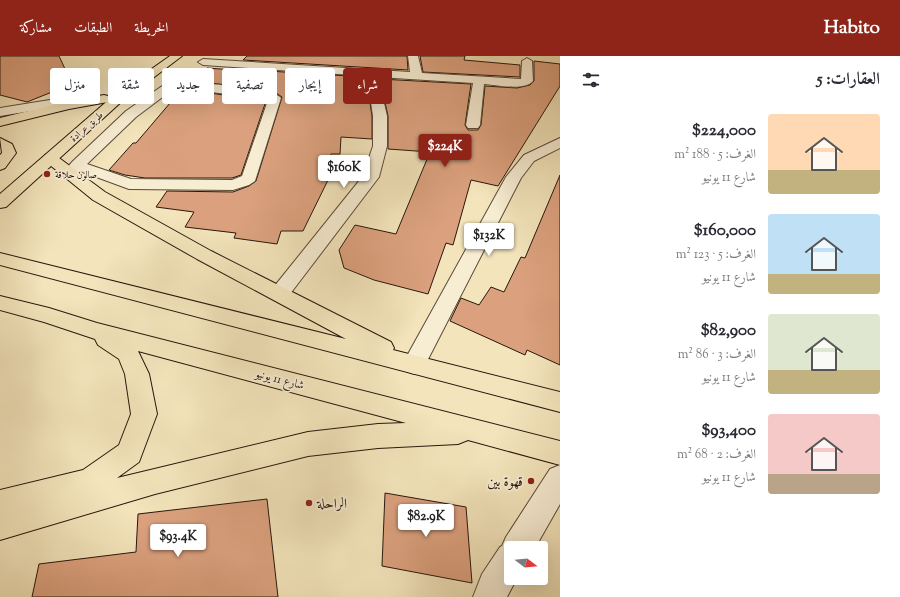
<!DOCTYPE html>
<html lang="ar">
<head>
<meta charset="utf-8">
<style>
  :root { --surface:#fff; --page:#f7f7f7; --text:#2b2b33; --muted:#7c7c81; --accent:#8f2418 }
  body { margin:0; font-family:"Sorts Mill Goudy",Amiri,serif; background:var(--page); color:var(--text); direction:rtl; height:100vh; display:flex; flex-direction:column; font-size:15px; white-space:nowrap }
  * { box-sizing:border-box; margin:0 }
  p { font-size:13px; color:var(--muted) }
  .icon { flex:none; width:22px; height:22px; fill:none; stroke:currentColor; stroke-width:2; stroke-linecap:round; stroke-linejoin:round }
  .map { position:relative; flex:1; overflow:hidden; direction:ltr }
  .sheet { display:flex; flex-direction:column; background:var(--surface); width:340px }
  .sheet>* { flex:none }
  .hud { position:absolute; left:12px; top:12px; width:380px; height:36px; direction:rtl; display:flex; gap:8px }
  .needle { width:26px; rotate:106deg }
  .tools { position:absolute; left:504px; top:485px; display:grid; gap:8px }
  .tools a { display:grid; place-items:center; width:44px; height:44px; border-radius:4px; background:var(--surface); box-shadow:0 4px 16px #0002; font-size:20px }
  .price { position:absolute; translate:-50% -34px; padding:0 9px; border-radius:4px; background:#fff; color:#222; font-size:13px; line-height:26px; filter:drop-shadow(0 1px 2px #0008) }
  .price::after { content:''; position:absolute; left:50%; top:24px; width:12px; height:9px; margin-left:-6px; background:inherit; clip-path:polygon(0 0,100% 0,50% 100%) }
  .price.selected { background:var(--accent); color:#fff }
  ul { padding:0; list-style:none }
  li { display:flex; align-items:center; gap:12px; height:100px; padding:0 20px }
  li span { display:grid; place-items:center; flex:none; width:112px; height:80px; border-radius:4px; color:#555 }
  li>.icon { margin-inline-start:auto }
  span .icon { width:48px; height:48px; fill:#fffc; stroke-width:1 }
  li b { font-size:17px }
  h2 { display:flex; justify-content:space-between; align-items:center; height:48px; padding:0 20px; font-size:17px }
  .pill { padding:0 14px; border-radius:4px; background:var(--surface); box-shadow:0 4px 16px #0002; font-size:14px; line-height:36px }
  .pill.selected { background:var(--accent); color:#fff }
  header { display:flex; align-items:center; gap:24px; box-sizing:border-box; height:56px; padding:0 20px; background:var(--accent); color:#fff }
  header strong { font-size:19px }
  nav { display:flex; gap:22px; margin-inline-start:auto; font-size:14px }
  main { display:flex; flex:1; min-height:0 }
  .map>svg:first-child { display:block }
  .building { fill:#dba17e; stroke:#28170c }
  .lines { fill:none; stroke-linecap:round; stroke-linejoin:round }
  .minor-casing { stroke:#5b4a38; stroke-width:2 }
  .primary-casing { stroke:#28170c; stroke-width:2 }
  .trunk-casing { stroke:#28170c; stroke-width:2 }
  .minor { fill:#f7edd3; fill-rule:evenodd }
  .primary { fill:#f3e4bb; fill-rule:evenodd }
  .trunk { fill:#f3e4bb; fill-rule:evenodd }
  .poi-dot { fill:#8f2418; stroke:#f7edd3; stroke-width:1.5 }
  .labels { text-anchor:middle; stroke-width:3.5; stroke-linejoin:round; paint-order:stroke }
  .far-street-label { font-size:10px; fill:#28170c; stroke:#f7edd3 }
  .far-poi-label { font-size:10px; fill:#28170c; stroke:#f7edd3; text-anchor:start }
  .street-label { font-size:12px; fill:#28170c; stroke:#f7edd3 }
  .near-poi-label { font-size:14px; fill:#28170c; stroke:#f7edd3; text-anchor:end }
</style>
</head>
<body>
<header>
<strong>Habito</strong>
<nav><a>الخريطة</a><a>الطبقات</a><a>مشاركة</a></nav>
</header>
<main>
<section class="sheet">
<h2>العقارات: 5<svg class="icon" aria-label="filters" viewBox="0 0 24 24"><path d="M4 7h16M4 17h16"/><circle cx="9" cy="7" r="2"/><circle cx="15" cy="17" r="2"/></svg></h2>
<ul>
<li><span style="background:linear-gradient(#ffd9b3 70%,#c2b280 0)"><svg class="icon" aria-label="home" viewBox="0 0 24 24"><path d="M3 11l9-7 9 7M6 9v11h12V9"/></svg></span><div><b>$224,000</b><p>الغرف: 5 · 188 m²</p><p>شارع 11 يونيو</p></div></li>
<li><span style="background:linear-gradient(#bfe0f5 75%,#c2b280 0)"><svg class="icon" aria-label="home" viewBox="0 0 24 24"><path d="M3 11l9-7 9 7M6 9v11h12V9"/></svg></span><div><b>$160,000</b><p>الغرف: 5 · 123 m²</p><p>شارع 11 يونيو</p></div></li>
<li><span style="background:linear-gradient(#dfe7d0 70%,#c2b280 0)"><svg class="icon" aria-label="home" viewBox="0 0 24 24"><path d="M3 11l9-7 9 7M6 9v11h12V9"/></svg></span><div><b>$82,900</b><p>الغرف: 3 · 86 m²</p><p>شارع 11 يونيو</p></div></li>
<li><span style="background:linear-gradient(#f6c9c9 75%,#b9a48a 0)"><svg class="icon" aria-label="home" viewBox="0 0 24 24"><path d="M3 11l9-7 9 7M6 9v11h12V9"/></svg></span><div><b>$93,400</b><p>الغرف: 2 · 68 m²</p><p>شارع 11 يونيو</p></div></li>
</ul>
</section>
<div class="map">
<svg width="560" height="541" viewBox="0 0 560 541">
  <rect width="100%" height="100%" fill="#f3e4bb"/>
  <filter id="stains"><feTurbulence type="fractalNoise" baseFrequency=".005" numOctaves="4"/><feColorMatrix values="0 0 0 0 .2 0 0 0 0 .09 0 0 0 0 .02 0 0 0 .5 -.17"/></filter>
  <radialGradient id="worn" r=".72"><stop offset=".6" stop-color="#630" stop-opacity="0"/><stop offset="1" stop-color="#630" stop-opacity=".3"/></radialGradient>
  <path class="building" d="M0,0H59L72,28L27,46L0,39Z
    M247,0H407L408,14L243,4Z
    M420,0H465L464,4L520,9V21L423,16Z
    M534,5L560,8V30L498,130L471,124L453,189L446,187L428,238L374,224L344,212L339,194L355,169L396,178L430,96L388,93V60L380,23L471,28L465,69L468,74H478L481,69L485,30L517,32L530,29L534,25Z
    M207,12L234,14L235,13L366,21L372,60V83L341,81L340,98H331L329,122L303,175H281L277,188L234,182L236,177L185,171L194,156L156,151L167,135L233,136L249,130L256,125L282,41L276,37L252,32L193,25Z
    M182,33L266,45L241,119L232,122H145L125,119L109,114L133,87H136Z
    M560,119V309L527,294L525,299L450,265L461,242L479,249L491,231L504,236L521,201L525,202Z
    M385,437L466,451L472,527L382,510Z
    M267,443L278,541H32L39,508L136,496L138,458Z"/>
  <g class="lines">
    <g class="minor-casing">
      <path id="minor" d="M408,0H418L422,17L521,23L522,5L527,2L532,5L533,25C525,35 496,29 484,28L480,69L478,72H468L466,69L473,27L378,21L387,60V90L379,121L287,242L280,244L273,242L270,237L273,232L363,120L373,90V60L367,20L203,9L198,6L203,3L410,16Z
        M185,16L189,17L191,19L184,25C199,27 275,33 281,42L255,125L249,129L233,134L129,133L80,115C75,122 72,123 64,121L62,118L72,106L126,55L181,17ZM176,31L268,44L242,120L232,124L131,123L87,108L136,61Z
        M96,39L100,40L102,43L100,46L62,50L0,60V52L62,42Z
        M560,82V92L534,105L521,122L422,315L414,318L406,315L402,309L506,121L524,99Z
        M560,409V448L535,492H511V522H517L507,541H473L482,518L500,491L502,490L506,481L550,413Z"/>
    </g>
    <g class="primary-casing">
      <path id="primary" d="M170,0H182L120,47L6,151L0,152V138L112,41Z"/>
    </g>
    <g class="trunk-casing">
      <path id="trunk" d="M104,39L108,40L110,43L108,46L69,53L0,70V62L69,45Z
        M0,82L12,88L16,97L5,112L0,114V99L2,97Z
        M50,98L55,99L105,136L211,195L391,286L394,292L393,294L560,336V356L0,209V197L346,283L197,203L93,144L45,105L43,102L45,99Z
        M0,240L49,252L97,267L560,385V409L468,384L458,388L378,392L308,400L155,438L0,484V434L83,414L119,389L131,358L125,318L119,303L98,289L95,283L44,266L0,254ZM138,295L406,367L378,368L308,376L117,422L139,406L157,358L149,318Z"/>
    </g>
    <use href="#minor" class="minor"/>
    <use href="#primary" class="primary"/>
    <use href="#trunk" class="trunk"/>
  </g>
  <g class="poi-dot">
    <circle cx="47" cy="118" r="4"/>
    <circle cx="531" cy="425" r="4"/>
    <circle cx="309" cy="447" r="4"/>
  </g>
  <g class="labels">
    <g class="far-street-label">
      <text transform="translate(86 70) rotate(-41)" y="4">طريق عرادة</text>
    </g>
    <g class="far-poi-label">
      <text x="55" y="122">صالون حلاقة</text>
    </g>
    <g class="street-label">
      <text transform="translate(280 323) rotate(15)" y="4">شارع 11 يونيو</text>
    </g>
    <g class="near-poi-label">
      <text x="523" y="430">قهوة بين</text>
      <text x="317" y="452" text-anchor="start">الراحلة</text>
    </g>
  </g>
  <rect width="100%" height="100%" filter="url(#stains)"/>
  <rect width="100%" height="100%" fill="url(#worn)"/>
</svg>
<div class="tools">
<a><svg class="needle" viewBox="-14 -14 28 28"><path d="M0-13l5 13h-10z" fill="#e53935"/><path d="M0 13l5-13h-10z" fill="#7c7c81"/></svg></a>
</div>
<b class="price selected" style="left:445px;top:112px">$224K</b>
<b class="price" style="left:344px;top:133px">$160K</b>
<b class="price" style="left:489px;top:201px">$132K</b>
<b class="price" style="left:426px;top:482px">$82.9K</b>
<b class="price" style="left:178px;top:502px">$93.4K</b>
<div class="hud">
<a class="pill selected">شراء</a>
<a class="pill">إيجار</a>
<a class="pill">تصفية</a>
<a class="pill">جديد</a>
<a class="pill">شقة</a>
<a class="pill">منزل</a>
</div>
</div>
</main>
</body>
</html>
